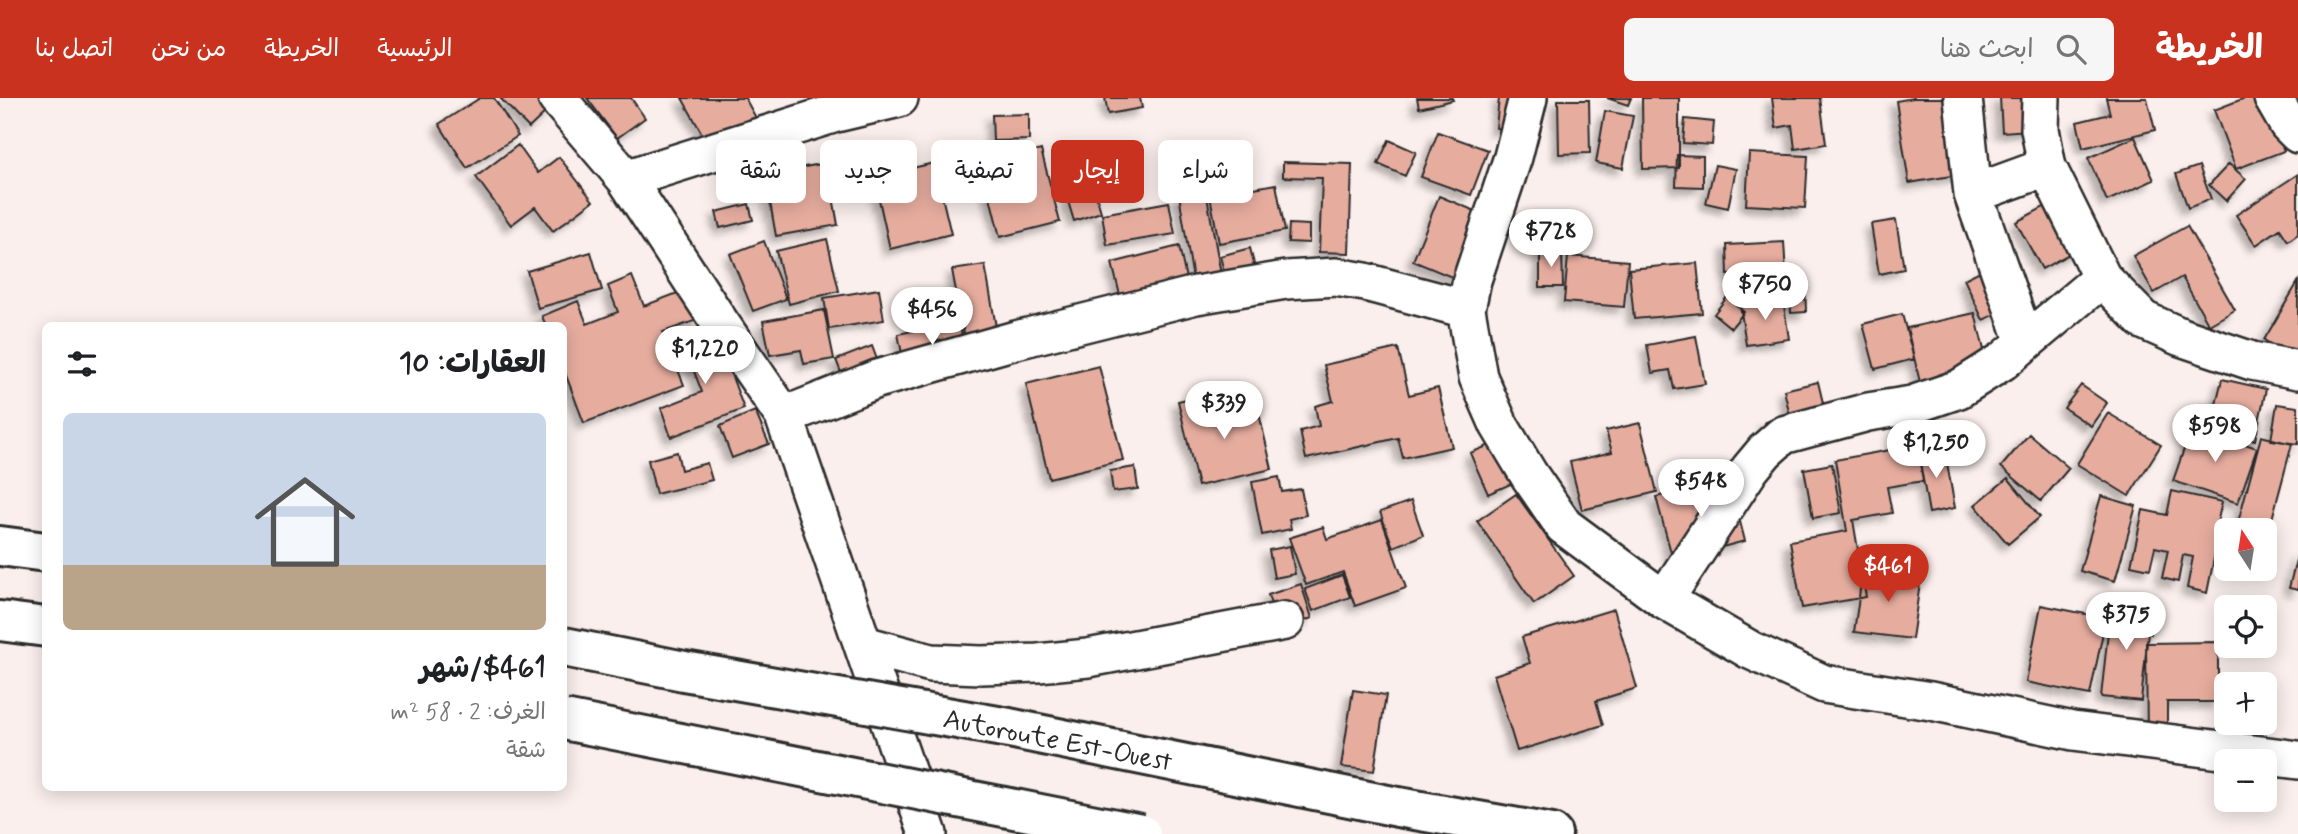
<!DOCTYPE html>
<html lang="ar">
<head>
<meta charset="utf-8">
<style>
  :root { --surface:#fff; --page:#f6f6f6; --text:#202124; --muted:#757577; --line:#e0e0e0; --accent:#c8321e }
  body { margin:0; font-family:Mynerve,"Playpen Sans Arabic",sans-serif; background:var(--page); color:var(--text); direction:rtl; height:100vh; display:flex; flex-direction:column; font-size:26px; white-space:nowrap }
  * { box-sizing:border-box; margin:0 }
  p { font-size:23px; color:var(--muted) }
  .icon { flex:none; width:38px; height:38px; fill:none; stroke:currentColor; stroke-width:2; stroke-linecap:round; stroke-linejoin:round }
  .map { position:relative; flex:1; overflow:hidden; direction:ltr }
  .details { position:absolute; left:42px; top:224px; width:525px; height:469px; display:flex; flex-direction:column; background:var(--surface); border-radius:10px; box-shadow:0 4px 18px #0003; direction:rtl }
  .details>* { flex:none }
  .hud { position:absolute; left:588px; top:42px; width:665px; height:63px; direction:rtl; display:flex; gap:14px }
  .needle { width:46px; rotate:348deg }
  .fabs { position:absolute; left:2214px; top:420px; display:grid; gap:14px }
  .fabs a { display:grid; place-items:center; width:63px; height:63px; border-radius:10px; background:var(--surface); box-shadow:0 4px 18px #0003; font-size:35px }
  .price { position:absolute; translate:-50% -60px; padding:0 16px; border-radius:24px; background:#fff; color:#222; font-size:23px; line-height:46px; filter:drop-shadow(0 2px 4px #0008) }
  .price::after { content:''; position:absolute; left:50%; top:42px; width:21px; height:16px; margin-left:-10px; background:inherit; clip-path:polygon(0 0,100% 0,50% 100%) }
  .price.on { background:var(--accent); color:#fff }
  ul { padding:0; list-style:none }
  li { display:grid; align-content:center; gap:14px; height:371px; padding:0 21px }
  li+li { border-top:2px solid var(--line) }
  li span { display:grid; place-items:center; height:217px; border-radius:10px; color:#555 }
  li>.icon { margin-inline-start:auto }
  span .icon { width:126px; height:126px; fill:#fffc; stroke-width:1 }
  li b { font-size:30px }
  h2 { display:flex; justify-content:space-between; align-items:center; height:84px; padding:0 21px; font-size:30px }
  .pill { padding:0 24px; border-radius:10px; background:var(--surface); box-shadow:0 4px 18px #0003; font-size:24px; line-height:63px }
  .pill.on { background:var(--accent); color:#fff }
  header { display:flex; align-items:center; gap:42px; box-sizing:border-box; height:98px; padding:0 35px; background:var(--accent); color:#fff }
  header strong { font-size:33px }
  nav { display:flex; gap:38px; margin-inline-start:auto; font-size:24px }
  .search { width:490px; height:63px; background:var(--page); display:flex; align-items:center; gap:18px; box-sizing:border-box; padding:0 24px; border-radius:10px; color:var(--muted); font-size:26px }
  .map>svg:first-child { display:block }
  .building { fill:#e6ad9f; stroke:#2b2b2b; stroke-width:2; filter:url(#shadow) }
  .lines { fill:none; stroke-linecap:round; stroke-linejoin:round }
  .street-casing { stroke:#2b2b2b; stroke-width:42 }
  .highway-casing { stroke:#2b2b2b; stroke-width:44 }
  .street { stroke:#fff; stroke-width:37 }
  .highway { stroke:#fff; stroke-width:38 }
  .highway-bridge-casing { stroke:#2b2b2b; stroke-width:44; stroke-linecap:butt }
  .highway-bridge { stroke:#fff; stroke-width:38 }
  .labels { text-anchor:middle; stroke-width:7; stroke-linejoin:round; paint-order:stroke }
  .street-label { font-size:28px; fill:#2b2b2b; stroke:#fff }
</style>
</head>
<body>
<header>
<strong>الخريطة</strong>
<div class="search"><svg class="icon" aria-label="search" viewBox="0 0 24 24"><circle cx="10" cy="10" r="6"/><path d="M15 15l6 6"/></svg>ابحث هنا</div>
<nav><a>الرئيسية</a><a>الخريطة</a><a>من نحن</a><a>اتصل بنا</a></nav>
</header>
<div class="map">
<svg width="2298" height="736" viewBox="0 0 2298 736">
  <defs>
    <filter id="shadow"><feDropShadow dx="-6" dy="6" stdDeviation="3.5" flood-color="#0004"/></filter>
  </defs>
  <rect width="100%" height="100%" fill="#faefec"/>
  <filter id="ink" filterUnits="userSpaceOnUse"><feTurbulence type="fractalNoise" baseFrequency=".0143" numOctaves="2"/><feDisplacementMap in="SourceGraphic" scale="14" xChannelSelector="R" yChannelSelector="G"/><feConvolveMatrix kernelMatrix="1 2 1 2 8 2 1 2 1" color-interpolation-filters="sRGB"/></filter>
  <g filter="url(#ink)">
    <path class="building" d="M480,0H494L518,38L467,70L439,26Z
      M500,0H540L550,10L529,30Z
      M587,0H631L645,20L617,40Z
      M682,0H745L766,38L718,64Z
      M1105,0H1140L1142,10L1108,16Z
      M1417,0H1452L1453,2L1419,10Z
      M1499,0H1532L1528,34L1496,30Z
      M1607,0H1631L1628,7Z
      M1642,0H1679V70L1643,71Z
      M1772,0H1820L1826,46L1795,51L1792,27L1776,30Z
      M1913,0H1958L1969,75L1909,85L1896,3Z
      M2000,0H2056L2058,30L2002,34Z
      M2106,0H2147L2155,32L2083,50L2077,24L2110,16Z
      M2245,0H2264L2284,53L2236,71L2214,12Z
      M1558,2H1589L1590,55L1559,56Z
      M1605,13L1633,18L1623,70L1596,65Z
      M1029,16V42L993,43L992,17Z
      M1685,21L1714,24L1712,47L1683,45Z
      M1438,34L1488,52L1471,97L1421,79Z
      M2135,39L2154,82L2107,103L2088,60Z
      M1389,42L1416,54L1405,78L1378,66Z
      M518,47L538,75L559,59L593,103L553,133L535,109L511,127L476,79Z
      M1041,52L1060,124L1000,139L982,67Z
      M1749,55L1808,58L1805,110L1746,107Z
      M1677,57L1703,58V89L1676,88Z
      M1283,64L1352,66L1349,155L1319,154L1322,80L1283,79Z
      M827,65L838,127L776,138L765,76Z
      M934,65L951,136L890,151L874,79Z
      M2229,66L2246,81L2226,103L2209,87Z
      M1715,67L1736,71L1728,110L1706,105Z
      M2199,68L2211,101L2188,110L2176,76Z
      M2298,76V136L2288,143L2280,131L2256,147L2236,117Z
      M1276,86L1285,133L1219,145L1210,98Z
      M1094,90L1101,114L1074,123L1067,100Z
      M1206,93L1222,182L1194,187L1179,97Z
      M1439,98L1502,124L1476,189L1413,163Z
      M2057,102L2082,149L2042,171L2016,124Z
      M1169,104L1175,136L1107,147L1102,116Z
      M749,106L753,122L720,130L716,114Z
      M1896,122L1904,171L1879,176L1871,126Z
      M1289,126L1309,127V145L1288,144Z
      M2187,128L2235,212L2209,227L2182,179L2154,195L2133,158Z
      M827,141L839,193L789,206L776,153Z
      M764,143L786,201L753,213L730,156Z
      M1784,144L1787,192L1749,194L1748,176L1728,177L1727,147Z
      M1179,148L1187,185L1121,201L1112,165Z
      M1250,150L1255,170L1225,178L1220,158Z
      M1540,152H1562L1563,189H1540Z
      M591,154L602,192L538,210L527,173Z
      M1568,158L1628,163L1624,209L1564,204Z
      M1697,165L1702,215L1634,221L1629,171Z
      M1996,165L2016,207L1983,222L1964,181Z
      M985,167L998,240L966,246L952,172Z
      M632,178L644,208L688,191L700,221L663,234L684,287L584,325L564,272V228H546L542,218L578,203L587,226L618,214L608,188Z
      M1790,181H1805L1806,214L1791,215Z
      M2298,184V262L2264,242Z
      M879,191L884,222L829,231L824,200Z
      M1727,199L1744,214L1731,230L1714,216Z
      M1783,201L1789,241L1746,247L1740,207Z
      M824,212L834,261L804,266L801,252L770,257L763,223Z
      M1975,215L1992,285L1924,301L1907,230Z
      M1902,216L1914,261L1875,271L1863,226Z
      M959,223L967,262L906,275L898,236Z
      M713,228L744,311L671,339L661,310L702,294L681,240Z
      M1696,238L1705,286L1674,291L1670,272L1652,275L1647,247Z
      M872,248L882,275L847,289L836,262Z
      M1398,250L1409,297L1438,290L1452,349L1403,360L1398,340L1306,361L1300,333L1319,328L1315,308L1333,303L1324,267Z
      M1099,268L1123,362L1049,380L1026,286Z
      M2222,281L2266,291L2255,342L2210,332Z
      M1818,284L1830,334L1771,349L1765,324L1790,318L1784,292Z
      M2081,287L2107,305L2091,328L2064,310Z
      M1212,295L1217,317L1257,307L1272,371L1198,388L1178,303Z
      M2277,306L2298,309V346L2271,342Z
      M755,313L769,346L732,360L720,328Z
      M2108,315L2161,347L2129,398L2077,366Z
      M1640,325L1657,394L1582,412L1570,364L1612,354L1606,333Z
      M2192,328L2257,350L2238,405L2173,383Z
      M2029,336L2069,370L2041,403L2001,369Z
      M2261,338L2292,346L2264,451V432H2236Z
      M1495,345L1513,385L1488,396L1470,355Z
      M1917,347L1923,383L1887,389L1892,415L1853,422L1866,499L1802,510L1790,443L1847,433L1835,362Z
      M1944,348L1955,410L1929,415L1918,353Z
      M677,354L681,372L707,365L712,382L656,396L648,362Z
      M1832,366L1841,415L1813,420L1804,371Z
      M1135,369L1138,391L1113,394L1110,373Z
      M1279,379L1282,394L1301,391L1306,417L1289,421L1291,431L1262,437L1252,384Z
      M2008,380L2040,419L2008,446L1975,407Z
      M1729,381L1745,443L1673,462L1656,399Z
      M2172,393L2222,404L2216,430L2220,431L2207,495L2187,490L2193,459L2183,457L2178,484L2162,480L2168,452L2155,449L2150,471L2131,467L2143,412L2167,417Z
      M1516,396L1574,478L1534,506L1477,423Z
      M2101,398L2136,408L2115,483L2080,473Z
      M1411,403L1423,437L1393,449L1380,414Z
      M1382,422L1406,490L1355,508L1343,474L1306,487L1289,440L1323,429L1327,441Z
      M1290,448L1295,476L1274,480L1269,452Z
      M2298,454V492L2289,490Z
      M1863,471L1921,478L1912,541L1854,534Z
      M1342,477L1350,499L1313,513L1305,491Z
      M1301,486L1312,520L1279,531L1268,497Z
      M2111,506L2154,510L2151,536L2148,535L2141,603L2101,599Z
      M2041,507L2106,520L2090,597L2026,584Z
      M1614,511L1637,590L1596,603L1603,627L1517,653L1494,577L1530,565L1522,539Z
      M2218,544V604H2167V642H2147L2146,545Z
      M1353,592L1386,597L1374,673L1341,669Z"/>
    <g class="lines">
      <g class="street-casing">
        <path id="street" d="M557,0L626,81L722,228L784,318L877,281L1016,242L1196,197L1286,182L1336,179L1365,184L1466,211
          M1528,0L1513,59L1472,182L1466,211L1478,279L1499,327L1529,377L1564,428L1664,502L1750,552L1824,586L1931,603L2073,633L2298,662
          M1963,0L1973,96L2025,244
          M2041,0L2040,31L2047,69L2102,180L2143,222L2181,239L2252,263L2298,272
          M2273,0L2288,26L2298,36
          M626,81L836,15L899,0
          M1973,96L2047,69
          M784,318L928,736
          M1664,502L1750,371L1765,353L1783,337L1868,314L1912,307L1959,291L2003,263L2102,180
          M864,547L931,565L981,567L1038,565L1088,560L1285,523"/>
      </g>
      <g class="highway-casing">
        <path id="highway" d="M0,448L46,454
          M0,523L46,529
          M1398,709L1552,736"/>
      </g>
      <use href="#street" class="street"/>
      <use href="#highway" class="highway"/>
      <g class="highway-bridge-casing">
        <path id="highway-bridge" d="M564,549L684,573L1009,630L1398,709
          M564,622L1141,736"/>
      </g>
      <use href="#highway-bridge" class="highway-bridge"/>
    </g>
  </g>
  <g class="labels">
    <g class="street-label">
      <text transform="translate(1058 641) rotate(11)" y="10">Autoroute Est-Ouest</text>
    </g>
  </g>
</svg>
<div class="fabs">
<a><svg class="needle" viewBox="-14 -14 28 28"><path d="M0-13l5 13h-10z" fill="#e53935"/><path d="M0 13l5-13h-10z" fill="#757577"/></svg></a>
<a><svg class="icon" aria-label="locate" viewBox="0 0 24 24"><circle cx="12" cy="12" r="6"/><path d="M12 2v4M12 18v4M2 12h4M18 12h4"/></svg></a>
<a>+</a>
<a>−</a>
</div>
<b class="price" style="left:1551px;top:171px">$728</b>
<b class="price" style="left:1765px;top:224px">$750</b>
<b class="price" style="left:932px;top:249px">$456</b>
<b class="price" style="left:705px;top:288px">$1,220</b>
<b class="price" style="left:1224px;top:343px">$339</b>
<b class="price" style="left:2215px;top:366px">$598</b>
<b class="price" style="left:1936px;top:382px">$1,250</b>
<b class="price" style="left:1701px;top:421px">$548</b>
<b class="price on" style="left:1888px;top:506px">$461</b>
<b class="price" style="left:2126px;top:554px">$375</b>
<div class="hud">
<a class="pill">شراء</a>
<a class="pill on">إيجار</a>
<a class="pill">تصفية</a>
<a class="pill">جديد</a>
<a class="pill">شقة</a>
</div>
<section class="details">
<h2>العقارات: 10<svg class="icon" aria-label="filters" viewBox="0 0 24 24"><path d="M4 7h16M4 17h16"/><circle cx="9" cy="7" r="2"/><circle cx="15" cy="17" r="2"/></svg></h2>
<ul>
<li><span style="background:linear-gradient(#c9d6e8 70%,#b9a48a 0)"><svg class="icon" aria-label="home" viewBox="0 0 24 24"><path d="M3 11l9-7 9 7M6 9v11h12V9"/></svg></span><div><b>$461/شهر</b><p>الغرف: 2 · 58 m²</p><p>شقة</p></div></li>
</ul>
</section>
</div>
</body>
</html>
